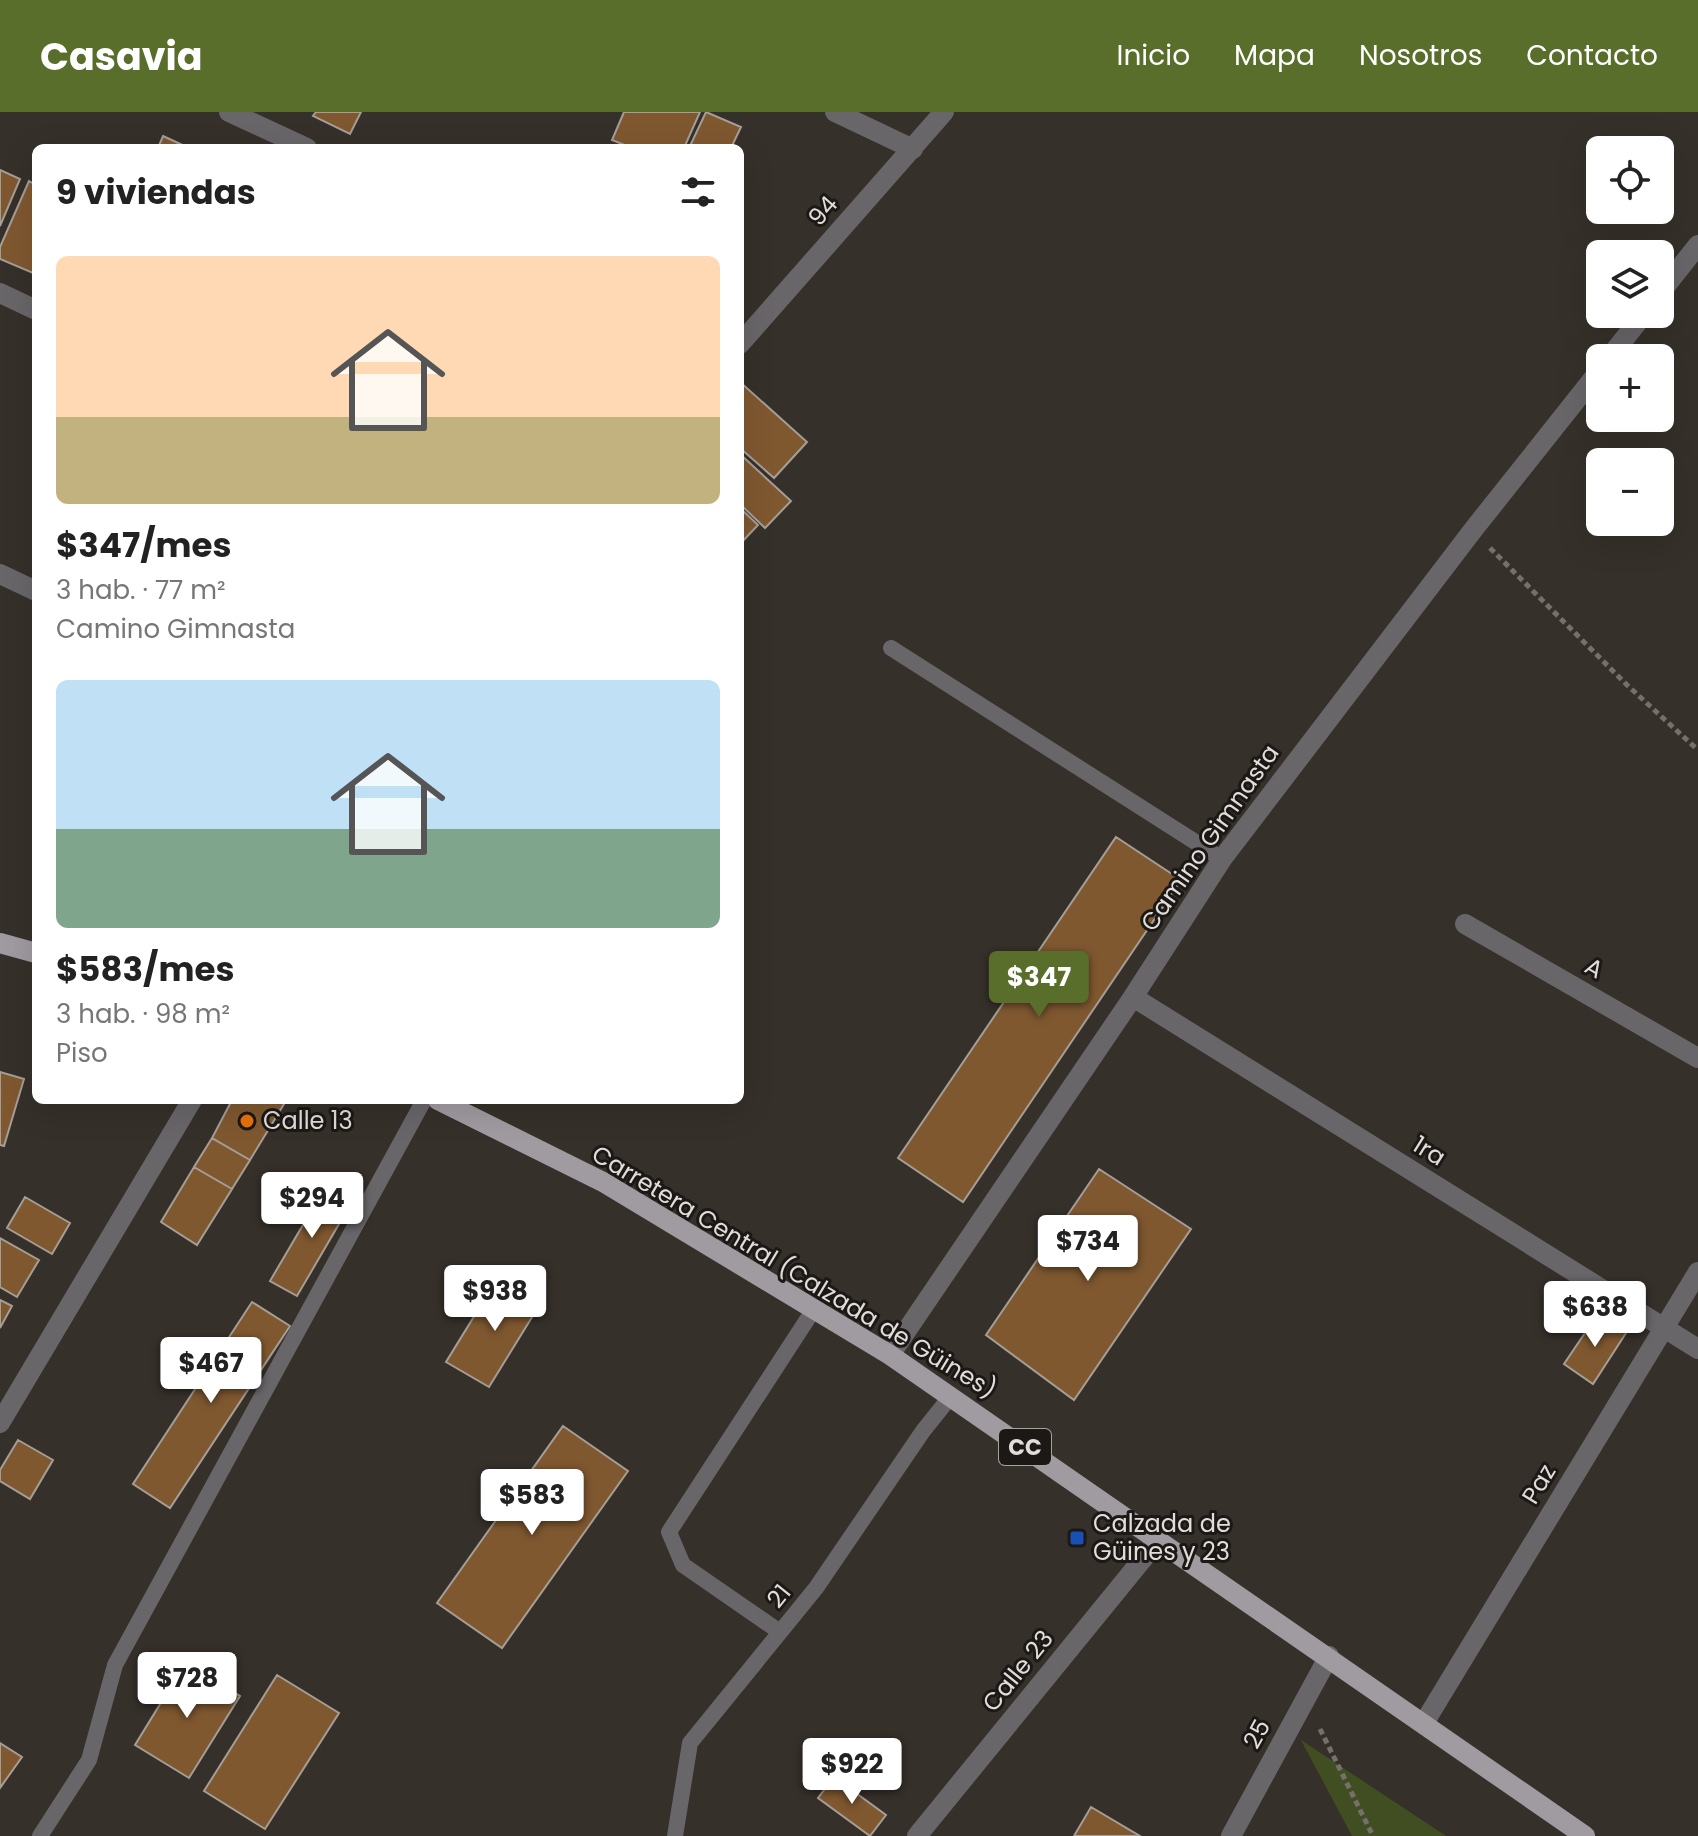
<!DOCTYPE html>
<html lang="es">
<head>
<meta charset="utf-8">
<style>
  :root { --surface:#fff; --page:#f6f6f6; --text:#222; --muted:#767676; --accent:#586e2a }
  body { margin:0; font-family:Poppins,sans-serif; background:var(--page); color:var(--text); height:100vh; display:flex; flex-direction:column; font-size:30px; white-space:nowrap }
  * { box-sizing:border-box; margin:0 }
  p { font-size:26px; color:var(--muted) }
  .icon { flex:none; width:44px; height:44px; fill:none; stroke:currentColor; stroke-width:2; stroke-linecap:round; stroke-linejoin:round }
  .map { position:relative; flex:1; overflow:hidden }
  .panel { position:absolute; left:32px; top:32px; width:712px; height:960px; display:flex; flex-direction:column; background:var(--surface); border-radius:12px; box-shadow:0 8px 32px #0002 }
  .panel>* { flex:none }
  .controls { position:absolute; left:1586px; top:24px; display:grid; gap:16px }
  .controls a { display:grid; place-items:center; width:88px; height:88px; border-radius:12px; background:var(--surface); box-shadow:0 8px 32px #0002; font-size:40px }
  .price { position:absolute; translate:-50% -68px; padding:0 18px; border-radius:8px; background:#fff; color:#222; font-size:26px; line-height:52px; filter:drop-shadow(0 2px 4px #0008) }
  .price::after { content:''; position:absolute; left:50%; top:48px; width:24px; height:18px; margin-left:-12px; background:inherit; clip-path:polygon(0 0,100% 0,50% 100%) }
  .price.on { background:var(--accent); color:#fff }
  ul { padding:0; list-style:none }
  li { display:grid; align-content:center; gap:16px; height:424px; padding:0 24px }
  li span { display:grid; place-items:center; height:248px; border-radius:12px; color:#555 }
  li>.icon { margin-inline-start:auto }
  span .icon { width:144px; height:144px; fill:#fffc; stroke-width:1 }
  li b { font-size:34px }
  h2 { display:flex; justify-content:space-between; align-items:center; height:96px; padding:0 24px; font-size:34px }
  header { display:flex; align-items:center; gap:48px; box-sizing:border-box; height:112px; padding:0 40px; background:var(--accent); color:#fff }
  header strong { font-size:38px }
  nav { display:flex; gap:44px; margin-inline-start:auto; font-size:28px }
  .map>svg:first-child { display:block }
  .green { fill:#414e21 }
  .building { fill:#7f5830; stroke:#a59e97; stroke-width:2 }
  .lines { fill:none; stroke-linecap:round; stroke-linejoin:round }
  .path { stroke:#75706b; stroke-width:5; stroke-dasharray:6 4; stroke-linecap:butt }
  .service { stroke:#696669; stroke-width:16 }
  .minor { stroke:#696669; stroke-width:20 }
  .tertiary { stroke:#696669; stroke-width:20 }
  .primary { stroke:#a09ba1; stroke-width:20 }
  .food-dot { fill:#e8710a; stroke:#1b1816; stroke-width:3 }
  .transit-dot { fill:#1a4fb4; stroke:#1b1816; stroke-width:3 }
  .labels { text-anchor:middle; stroke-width:6; stroke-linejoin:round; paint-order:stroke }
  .shield { fill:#1b1816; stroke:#a6a29f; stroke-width:2 }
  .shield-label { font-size:22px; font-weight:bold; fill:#e1ddda }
  .street-label { font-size:24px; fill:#e1ddda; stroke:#1b1816 }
  .poi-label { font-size:24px; fill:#e1ddda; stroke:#1b1816; text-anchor:start }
</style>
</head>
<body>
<header>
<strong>Casavia</strong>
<nav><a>Inicio</a><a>Mapa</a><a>Nosotros</a><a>Contacto</a></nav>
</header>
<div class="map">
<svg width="1698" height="1724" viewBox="0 0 1698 1724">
  <rect width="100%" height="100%" fill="#36302a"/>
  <path class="green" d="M1301,1628L1446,1724H1352Z"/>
  <path class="building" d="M316,0H361L350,22L313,4Z
    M624,0H700L684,36H632L612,28Z
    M706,0L741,15L731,36H689Z
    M163,24L189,36H158Z
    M0,58L20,67L0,114Z
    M29,69L36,73V155L33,161L0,147V135Z
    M740,270L807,330L774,366L740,336Z
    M740,342L791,389L765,416L740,392Z
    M740,396L758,413L740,432Z
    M1116,725L1181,768L963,1090L898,1046Z
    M0,960L24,967L4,1034L0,1033Z
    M232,988H278L284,992L250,1048L212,1026Z
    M212,1026L250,1048L232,1077L194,1055Z
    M194,1055L232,1077L197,1133L161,1110Z
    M1099,1057L1191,1117L1074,1288L986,1223Z
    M327,1072L353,1088L297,1184L270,1169Z
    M25,1085L70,1111L52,1142L7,1116Z
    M0,1126L39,1148L17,1185L0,1175Z
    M518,1168L545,1184L489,1275L446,1250L491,1177L507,1187Z
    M0,1188L12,1194L0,1216Z
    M252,1190L290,1214L170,1396L133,1372Z
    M1597,1203L1626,1221L1593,1272L1564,1252Z
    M563,1314L628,1359L502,1536L437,1491Z
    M18,1328L53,1348L30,1387L0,1369V1358Z
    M186,1550L240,1584L189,1666L135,1633Z
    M277,1563L339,1601L265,1717L204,1679Z
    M0,1631L22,1645L0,1676Z
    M834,1665L886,1703L870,1724L818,1686Z
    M1091,1695L1140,1724H1074Z"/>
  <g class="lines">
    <path class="path" d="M1490,436L1627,573L1698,638
      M1320,1617L1373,1724"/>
    <path class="service" d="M891,536L1222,747
      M780,1520L683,1453L669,1420L814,1197
      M40,1724L89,1648L115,1553L424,988
      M675,1724L690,1631L816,1476L923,1319L951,1284"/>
    <path class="minor" d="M229,0L307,36
      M835,0L913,37
      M0,181L36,198
      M1660,181L1698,133
      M740,232L944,0
      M1609,246L1644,202
      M0,462L36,479
      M1465,812L1698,946
      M1133,885L1698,1237
      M890,1243L1133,885L1222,747L1473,418L1600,258
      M0,1311L192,988
      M1424,1611L1698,1160
      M1231,1724L1329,1544"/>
    <path class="tertiary" d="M917,1724L1159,1427"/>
    <path class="primary" d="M0,831L36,841
      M438,988L603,1070L890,1243L1585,1724"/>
  </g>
  <circle class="food-dot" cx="247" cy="1009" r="8"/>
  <rect class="transit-dot" x="1069" y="1418" width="16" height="16" rx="4"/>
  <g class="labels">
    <rect class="shield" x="999" y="1317" width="52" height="36" rx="6"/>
    <g class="shield-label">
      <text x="1025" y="1343">CC</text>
    </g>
    <g class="street-label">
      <text transform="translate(823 99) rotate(-49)" y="8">94</text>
      <text transform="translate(1210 726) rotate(-55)" y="8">Camino Gimnasta</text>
      <text transform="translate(1594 856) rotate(30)" y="8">A</text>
      <text transform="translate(1429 1039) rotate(32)" y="8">1ra</text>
      <text transform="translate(794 1160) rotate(31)" y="8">Carretera Central (Calzada de Güines)</text>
      <text transform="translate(1539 1372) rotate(-59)" y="8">Paz</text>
      <text transform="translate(779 1484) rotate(-51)" y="8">21</text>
      <text transform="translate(1018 1559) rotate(-51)" y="8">Calle 23</text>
      <text transform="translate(1257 1622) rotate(-61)" y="8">25</text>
    </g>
    <g class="poi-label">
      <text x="263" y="1017">Calle 13</text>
      <text x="1093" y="1420">Calzada de<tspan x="1093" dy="28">Güines y 23</tspan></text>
    </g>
  </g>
</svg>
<div class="controls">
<a><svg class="icon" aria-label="locate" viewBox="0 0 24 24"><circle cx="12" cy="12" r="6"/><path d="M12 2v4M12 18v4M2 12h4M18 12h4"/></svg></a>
<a><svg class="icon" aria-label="layers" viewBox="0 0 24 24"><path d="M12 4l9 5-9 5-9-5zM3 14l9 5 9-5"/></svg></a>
<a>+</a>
<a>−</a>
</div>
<b class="price on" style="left:1039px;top:907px">$347</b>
<b class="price" style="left:312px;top:1128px">$294</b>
<b class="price" style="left:1088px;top:1171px">$734</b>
<b class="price" style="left:495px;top:1221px">$938</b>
<b class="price" style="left:1595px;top:1237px">$638</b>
<b class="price" style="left:211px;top:1293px">$467</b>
<b class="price" style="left:532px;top:1425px">$583</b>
<b class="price" style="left:187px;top:1608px">$728</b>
<b class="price" style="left:852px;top:1694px">$922</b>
<section class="panel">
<h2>9 viviendas<svg class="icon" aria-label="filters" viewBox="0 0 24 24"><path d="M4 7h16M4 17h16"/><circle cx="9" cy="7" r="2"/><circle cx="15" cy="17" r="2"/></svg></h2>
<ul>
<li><span style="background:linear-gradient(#ffd9b3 65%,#c2b280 0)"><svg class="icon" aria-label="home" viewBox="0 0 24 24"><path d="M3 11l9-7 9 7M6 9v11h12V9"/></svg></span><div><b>$347/mes</b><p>3 hab. · 77 m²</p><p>Camino Gimnasta</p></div></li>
<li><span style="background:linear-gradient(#bfe0f5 60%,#7fa58c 0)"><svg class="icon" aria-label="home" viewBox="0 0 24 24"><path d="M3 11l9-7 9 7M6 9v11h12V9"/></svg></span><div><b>$583/mes</b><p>3 hab. · 98 m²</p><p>Piso</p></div></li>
</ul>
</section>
</div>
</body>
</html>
